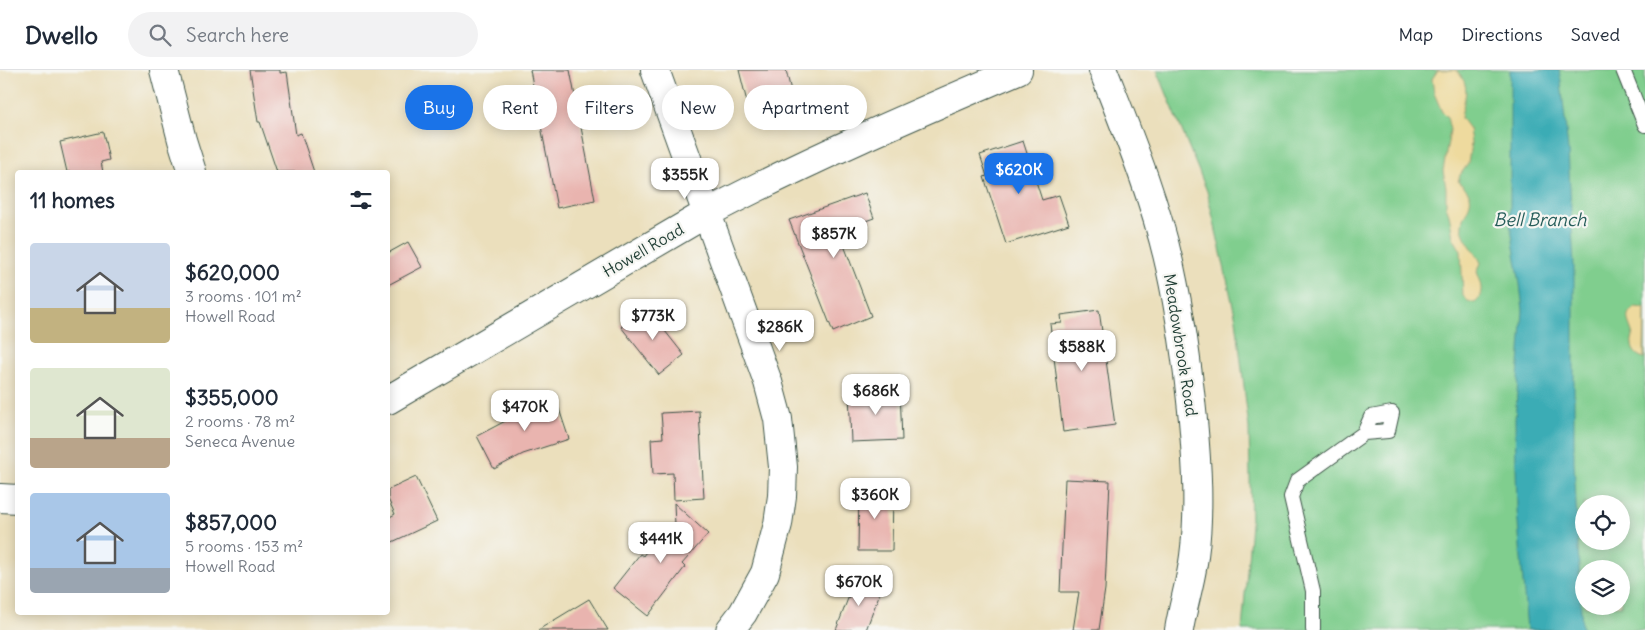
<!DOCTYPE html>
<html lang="en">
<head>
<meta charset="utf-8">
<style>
  :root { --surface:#fff; --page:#f2f2f3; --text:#1f2937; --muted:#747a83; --line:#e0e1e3; --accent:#1a73e8 }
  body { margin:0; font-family:Delius,sans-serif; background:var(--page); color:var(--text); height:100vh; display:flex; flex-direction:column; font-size:19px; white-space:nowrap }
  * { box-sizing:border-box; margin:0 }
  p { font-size:16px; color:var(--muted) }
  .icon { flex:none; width:28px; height:28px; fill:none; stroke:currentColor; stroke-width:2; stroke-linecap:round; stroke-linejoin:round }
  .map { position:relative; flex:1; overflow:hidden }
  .side { position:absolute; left:15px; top:100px; width:375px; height:445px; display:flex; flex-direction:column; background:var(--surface); border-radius:5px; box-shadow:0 2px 12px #0003 }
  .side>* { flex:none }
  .guide { position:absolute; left:405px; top:15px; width:475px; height:45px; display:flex; gap:10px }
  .buttons { position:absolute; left:1575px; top:425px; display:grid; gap:10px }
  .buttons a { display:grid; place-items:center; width:55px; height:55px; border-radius:50%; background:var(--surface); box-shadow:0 2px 12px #0003; font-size:25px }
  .price { position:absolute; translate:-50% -42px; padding:0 11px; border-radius:10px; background:#fff; color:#222; font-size:16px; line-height:32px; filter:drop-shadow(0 1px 2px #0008) }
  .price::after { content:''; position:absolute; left:50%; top:30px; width:15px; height:11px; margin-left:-8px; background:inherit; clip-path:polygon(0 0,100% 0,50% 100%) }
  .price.selected { background:var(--accent); color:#fff }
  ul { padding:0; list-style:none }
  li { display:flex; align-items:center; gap:15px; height:125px; padding:0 15px }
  li span { display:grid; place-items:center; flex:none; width:140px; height:100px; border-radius:5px; color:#555 }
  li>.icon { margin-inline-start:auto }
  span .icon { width:60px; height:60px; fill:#fffc; stroke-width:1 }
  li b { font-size:21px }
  h2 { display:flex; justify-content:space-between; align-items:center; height:60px; padding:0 15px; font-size:21px }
  .tag { padding:0 18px; border-radius:22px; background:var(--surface); box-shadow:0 2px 12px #0003; font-size:18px; line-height:45px }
  .tag.selected { background:var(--accent); color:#fff }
  header { display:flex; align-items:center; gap:30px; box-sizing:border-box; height:70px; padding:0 25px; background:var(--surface); border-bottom:1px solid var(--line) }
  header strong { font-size:24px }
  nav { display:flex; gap:28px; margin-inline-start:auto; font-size:18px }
  .search { width:350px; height:45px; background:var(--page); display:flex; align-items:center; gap:12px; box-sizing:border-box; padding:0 18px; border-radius:28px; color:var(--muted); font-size:19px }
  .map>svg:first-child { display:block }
  .green { fill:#80ce8e; stroke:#508661; fill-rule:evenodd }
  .sand { fill:#eeda9e; stroke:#868c69 }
  .water { fill:#3bacb5; stroke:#2d7474 }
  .building { fill:#e9b4af }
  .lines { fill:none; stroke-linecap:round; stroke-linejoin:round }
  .service-casing { stroke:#3e5548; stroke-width:16 }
  .minor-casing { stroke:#3e5548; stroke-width:30 }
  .service { stroke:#fff; stroke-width:14 }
  .minor { stroke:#fff; stroke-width:28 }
  .labels { text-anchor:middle; stroke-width:4.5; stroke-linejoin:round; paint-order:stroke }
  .street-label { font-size:16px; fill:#1f3d34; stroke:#f6f6f2 }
  .water-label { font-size:18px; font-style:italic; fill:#275e5b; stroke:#f6f6f2 }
</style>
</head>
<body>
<header>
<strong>Dwello</strong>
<div class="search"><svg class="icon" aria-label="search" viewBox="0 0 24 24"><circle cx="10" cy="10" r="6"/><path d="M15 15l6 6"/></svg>Search here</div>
<nav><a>Map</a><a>Directions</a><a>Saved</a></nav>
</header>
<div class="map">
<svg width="1645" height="560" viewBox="0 0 1645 560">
  <rect width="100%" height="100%" fill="#f6f6f2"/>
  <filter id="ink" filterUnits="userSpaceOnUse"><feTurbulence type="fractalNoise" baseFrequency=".02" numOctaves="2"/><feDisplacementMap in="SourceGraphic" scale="10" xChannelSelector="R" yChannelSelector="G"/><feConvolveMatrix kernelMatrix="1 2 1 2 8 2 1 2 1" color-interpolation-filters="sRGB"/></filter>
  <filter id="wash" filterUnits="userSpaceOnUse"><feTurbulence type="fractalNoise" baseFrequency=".0096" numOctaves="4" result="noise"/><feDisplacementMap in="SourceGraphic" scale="20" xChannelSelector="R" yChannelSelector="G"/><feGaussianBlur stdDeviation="1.12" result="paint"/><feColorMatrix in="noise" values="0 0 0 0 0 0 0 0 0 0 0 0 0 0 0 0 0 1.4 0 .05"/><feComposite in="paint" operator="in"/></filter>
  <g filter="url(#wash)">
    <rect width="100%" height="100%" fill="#ebdfbc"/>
    <path class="green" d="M1157,0H1645V560H1242L1251,454L1249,358L1236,249L1207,121ZM1584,434H1621V471H1584ZM1584,499H1621V536H1584Z"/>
    <path class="sand" d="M1438,0H1456C1473,17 1463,29 1461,48L1469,59L1471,73L1468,94L1460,105L1458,112C1462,115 1467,119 1469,123C1475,136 1460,145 1462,158C1464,171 1476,181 1481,193L1477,202C1482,215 1486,223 1475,233L1468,231L1463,226L1461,181L1453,167L1449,144L1446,136V118L1443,101L1450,60L1447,47L1442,42L1434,23L1432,9Z
      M1635,237L1644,238L1645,239L1644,288C1637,286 1632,281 1632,274C1631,271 1633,268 1633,266C1631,254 1621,246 1635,237Z"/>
    <path class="water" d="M1510,0H1559L1561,11L1568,80L1574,196V391L1582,560H1527L1517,441L1515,350L1523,240L1520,214L1510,153Z"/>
    <g id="blocks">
      <path class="building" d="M250,0H280V3L287,2L296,65L301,63L314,102H277L260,52H258Z
        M530,0H570L595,130L557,138Z
        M739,0H786L791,21L747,32Z
        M103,62L109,90L101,92L103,102H67L60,72Z
        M1023,71L1042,130L1059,125L1069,154L1006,174L984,107L987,106L980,85Z
        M865,123L874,148L840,160L843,170H842L871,246L833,262L789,150Z
        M408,172L422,197L388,215V183Z
        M646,237L684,285L659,305L621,257Z
        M1099,240L1115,355L1063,362L1050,254L1062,253L1061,245Z
        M900,320L902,370L851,372L849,322Z
        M554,324L569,369L523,384L494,399L477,366L530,338L528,333Z
        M699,341L704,428L674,430L673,403L653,404L651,369L663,368L661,343Z
        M416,407L437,451L388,474V448L395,444L388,429V420Z
        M1065,409L1110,411L1105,519L1099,560H1073L1079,522H1060Z
        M859,419L893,420L892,481H858Z
        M674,433L708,464L682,494L685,497L648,546L613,518L640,484L643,486L653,472L657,475L675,455Z
        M855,510L881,520L866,560H836Z
        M589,529L608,560H538Z"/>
    </g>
  </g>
  <g filter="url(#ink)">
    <use href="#blocks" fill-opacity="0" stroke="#3e5548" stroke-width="1"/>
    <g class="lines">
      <g class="service-casing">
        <path id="service" d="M1623,0L1645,55
          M1313,560V521L1291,427L1297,411L1364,363L1371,347L1392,343L1388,361L1364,363"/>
      </g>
      <g class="minor-casing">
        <path id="minor" d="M164,0L182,70L192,102
          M655,0L768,312L778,349L783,397L782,426L778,454L765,503L743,543L730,560
          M1103,0C1128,64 1155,129 1170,197C1181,247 1188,299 1193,350C1197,394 1200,441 1194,486C1191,511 1183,535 1179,560
          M388,330L707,143C808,90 913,45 1018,0
          M0,428L18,429"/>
      </g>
      <use href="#service" class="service"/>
      <use href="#minor" class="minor"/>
    </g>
  </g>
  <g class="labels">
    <g class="street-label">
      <text transform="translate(643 180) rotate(-30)" y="6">Howell Road</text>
      <text transform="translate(1181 275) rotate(81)" y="6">Meadowbrook Road</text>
    </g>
    <g class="water-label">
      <text x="1540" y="156">Bell Branch</text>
    </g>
  </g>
</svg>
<div class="buttons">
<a><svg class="icon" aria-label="locate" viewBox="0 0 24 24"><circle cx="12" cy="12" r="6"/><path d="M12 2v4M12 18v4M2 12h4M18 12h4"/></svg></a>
<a><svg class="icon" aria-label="layers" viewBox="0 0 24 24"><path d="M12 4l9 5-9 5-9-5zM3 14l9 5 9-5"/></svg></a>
</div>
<b class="price selected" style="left:1019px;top:125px">$620K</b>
<b class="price" style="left:685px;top:130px">$355K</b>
<b class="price" style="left:834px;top:189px">$857K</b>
<b class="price" style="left:653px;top:271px">$773K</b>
<b class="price" style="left:780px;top:282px">$286K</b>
<b class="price" style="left:1082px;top:302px">$588K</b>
<b class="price" style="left:876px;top:346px">$686K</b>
<b class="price" style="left:525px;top:362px">$470K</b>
<b class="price" style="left:875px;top:450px">$360K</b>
<b class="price" style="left:661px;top:494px">$441K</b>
<b class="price" style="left:859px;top:537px">$670K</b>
<div class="guide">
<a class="tag selected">Buy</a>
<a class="tag">Rent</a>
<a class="tag">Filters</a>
<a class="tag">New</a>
<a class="tag">Apartment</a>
</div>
<section class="side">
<h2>11 homes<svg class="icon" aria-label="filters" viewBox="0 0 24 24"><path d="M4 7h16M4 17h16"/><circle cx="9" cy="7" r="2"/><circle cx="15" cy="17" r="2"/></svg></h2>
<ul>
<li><span style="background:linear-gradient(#c9d6e8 65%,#c2b280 0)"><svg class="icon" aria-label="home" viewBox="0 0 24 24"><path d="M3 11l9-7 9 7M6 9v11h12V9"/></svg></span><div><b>$620,000</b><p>3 rooms · 101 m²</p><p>Howell Road</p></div></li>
<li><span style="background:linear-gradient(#dfe7d0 70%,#b9a48a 0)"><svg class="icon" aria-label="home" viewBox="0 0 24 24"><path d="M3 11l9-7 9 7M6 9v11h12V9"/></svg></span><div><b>$355,000</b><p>2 rooms · 78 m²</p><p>Seneca Avenue</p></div></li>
<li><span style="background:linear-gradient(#a9c7e8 75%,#9aa5b1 0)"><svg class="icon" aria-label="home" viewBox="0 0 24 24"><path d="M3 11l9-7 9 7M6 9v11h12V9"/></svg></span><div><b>$857,000</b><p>5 rooms · 153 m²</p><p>Howell Road</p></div></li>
</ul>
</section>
</div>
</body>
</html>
